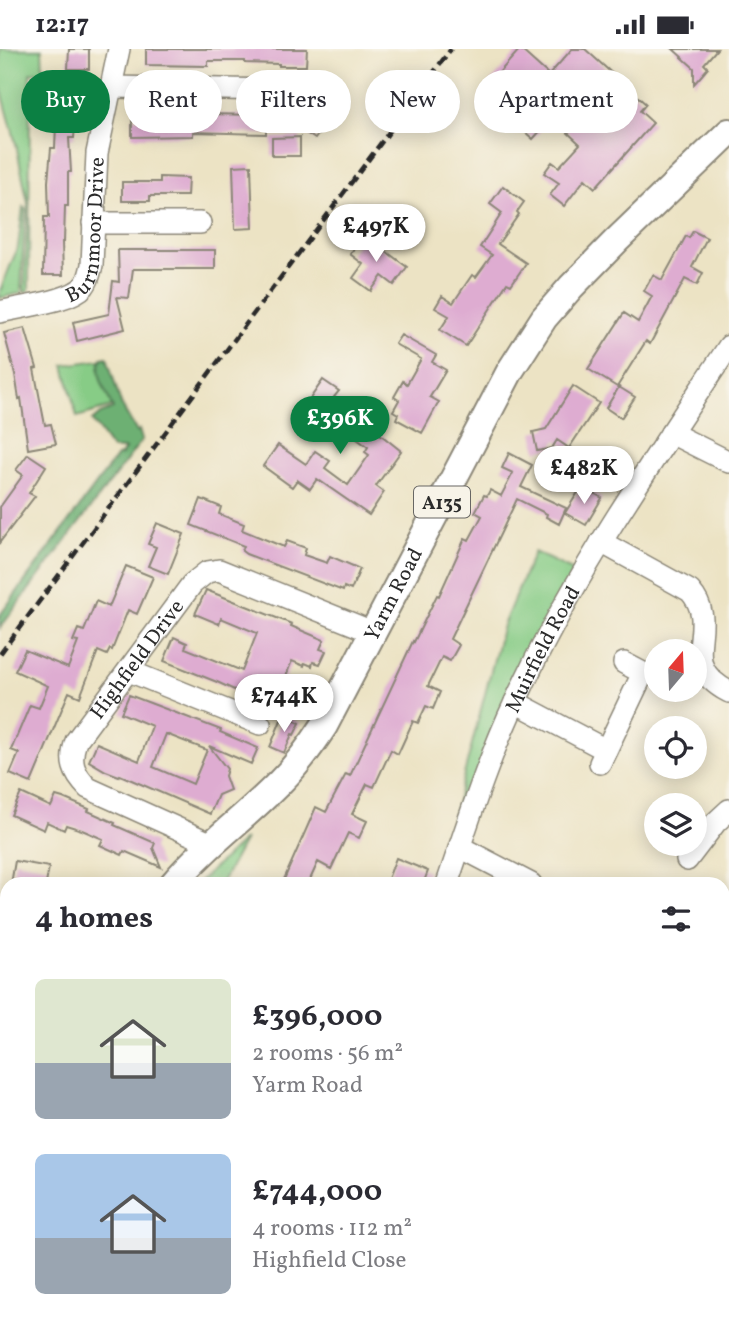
<!DOCTYPE html>
<html lang="en">
<head>
<meta charset="utf-8">
<style>
  :root { --surface:#fff; --page:#f7f7f7; --text:#2b2b33; --muted:#7c7c81; --accent:#0b8043 }
  body { margin:0; font-family:Vollkorn,serif; background:var(--page); color:var(--text); height:100vh; display:flex; flex-direction:column; font-size:26px; white-space:nowrap }
  * { box-sizing:border-box; margin:0 }
  p { font-size:23px; color:var(--muted) }
  .icon { flex:none; width:38px; height:38px; fill:none; stroke:currentColor; stroke-width:2; stroke-linecap:round; stroke-linejoin:round }
  .map { position:relative; flex:1; overflow:hidden }
  .sheet { position:absolute; left:0px; top:828px; width:730px; height:450px; display:flex; flex-direction:column; background:var(--surface); border-radius:21px 21px 0 0; box-shadow:0 4px 18px #0003 }
  .sheet>* { flex:none }
  .top-card { position:absolute; left:21px; top:21px; width:688px; height:63px; display:flex; gap:14px }
  .needle { width:46px; rotate:19deg }
  .fabs { position:absolute; left:644px; top:590px; display:grid; gap:14px }
  .fabs a { display:grid; place-items:center; width:63px; height:63px; border-radius:50%; background:var(--surface); box-shadow:0 4px 18px #0003; font-size:35px }
  .price { position:absolute; translate:-50% -60px; padding:0 16px; border-radius:24px; background:#fff; color:#222; font-size:23px; line-height:46px; filter:drop-shadow(0 2px 4px #0008) }
  .price::after { content:''; position:absolute; left:50%; top:42px; width:21px; height:16px; margin-left:-10px; background:inherit; clip-path:polygon(0 0,100% 0,50% 100%) }
  .price.selected { background:var(--accent); color:#fff }
  ul { padding:0; list-style:none }
  li { display:flex; align-items:center; gap:21px; height:175px; padding:0 35px }
  li span { display:grid; place-items:center; flex:none; width:196px; height:140px; border-radius:10px; color:#555 }
  li>.icon { margin-inline-start:auto }
  span .icon { width:84px; height:84px; fill:#fffc; stroke-width:1 }
  li b { font-size:30px }
  h2 { display:flex; justify-content:space-between; align-items:center; height:84px; padding:0 35px; font-size:30px }
  .tag { padding:0 24px; border-radius:32px; background:var(--surface); box-shadow:0 4px 18px #0003; font-size:24px; line-height:63px }
  .tag.selected { background:var(--accent); color:#fff }
  .status { display:flex; justify-content:space-between; align-items:center; height:49px; padding:0 35px; background:var(--surface); direction:ltr }
  .status svg { height:19px; fill:currentColor }
  .map>svg:first-child { display:block }
  .green { fill:#87cc86; stroke:#597c58; stroke-width:2 }
  .forest { fill:#6db073; stroke:#4c6e4f; stroke-width:2 }
  .building { fill:#deacd1; fill-rule:evenodd }
  .lines { fill:none; stroke-linecap:round; stroke-linejoin:round }
  .minor-casing { stroke:#8c8778; stroke-width:24 }
  .major-casing { stroke:#8c8778; stroke-width:30 }
  .minor { stroke:#fff; stroke-width:21 }
  .major { stroke:#fff; stroke-width:26 }
  .rail { stroke:#2b2b2b; stroke-width:4.5; stroke-dasharray:10 5; stroke-linecap:butt }
  .labels { text-anchor:middle; stroke-width:5; stroke-linejoin:round; paint-order:stroke }
  .shield { fill:#f7f3e8; stroke:#686764; stroke-width:2 }
  .shield-label { font-size:19px; font-weight:bold; fill:#2b2b2b }
  .street-label { font-size:21px; fill:#2b2b2b; stroke:#f7f3e8 }
</style>
</head>
<body>
<div class="status"><b>12:17</b><svg viewBox="0 0 49 12"><path d="M0 12V9h3v3zM5 12V6h3v6zM10 12V3h3v9zM15 12V0h3v12zM26 1h20v11H26zM47 4h2v5h-2z"/></svg></div>
<div class="map">
<svg width="729" height="1277" viewBox="0 0 729 1277">
  <rect width="100%" height="100%" fill="#f7f3e8"/>
  <filter id="ink" filterUnits="userSpaceOnUse"><feTurbulence type="fractalNoise" baseFrequency=".0143" numOctaves="2"/><feDisplacementMap in="SourceGraphic" scale="14" xChannelSelector="R" yChannelSelector="G"/><feConvolveMatrix kernelMatrix="1 2 1 2 8 2 1 2 1" color-interpolation-filters="sRGB"/></filter>
  <filter id="wash" filterUnits="userSpaceOnUse"><feTurbulence type="fractalNoise" baseFrequency=".00686" numOctaves="4" result="noise"/><feDisplacementMap in="SourceGraphic" scale="28" xChannelSelector="R" yChannelSelector="G"/><feGaussianBlur stdDeviation="1.57" result="paint"/><feColorMatrix in="noise" values="0 0 0 0 0 0 0 0 0 0 0 0 0 0 0 0 0 1.4 0 .05"/><feComposite in="paint" operator="in"/></filter>
  <g filter="url(#wash)">
    <rect width="100%" height="100%" fill="#ece3c4"/>
    <path class="green" d="M0,0H42L43,22L30,24L29,242L24,243L28,154L16,95L0,35Z
      M23,158L25,160L21,244L0,249V242L18,198Z
      M106,310L121,355L77,368L64,316Z
      M534,503L574,522L503,661L437,829L503,576Z
      M245,790L221,835H197Z
      M723,1118L729,1121V1203L723,1218V1164L726,1156L723,1155Z
      M643,1271H699L697,1277H655Z"/>
    <path class="forest" d="M107,308L121,355L137,383L139,381L142,391L0,579V566L117,407L121,406L125,400H112L92,372L100,365L113,360C108,345 93,325 102,309Z"/>
    <g id="blocks">
      <path class="building" d="M69,0H89V20H68Z
        M146,0H307L306,17H279V15L245,14V12H208V17L146,16Z
        M520,0L549,26L572,0H585L646,55L640,62L653,74L595,139L585,130L564,157L550,146L559,134L544,124L552,113L559,118L580,95L552,69L533,90L481,44Z
        M673,0H717L704,15L708,19L694,35V19Z
        M317,27L336,28L335,63L315,90L300,80L317,56Z
        M58,30L78,31L77,55L74,89H69L71,123H68V157H65L64,193H62L63,226H43L44,168H49L48,133L51,99H55Z
        M201,65L266,66V85L193,83V87L132,88V69H201Z
        M300,88V107H272V89Z
        M251,116L253,179L235,180L233,117Z
        M160,128L188,129L187,147H150V152H122V133H160Z
        M503,137L524,153L517,163L519,165L498,195L526,214L511,236L507,234L466,297L440,281L449,267L435,259L442,247L453,254L472,226L476,228L492,206L480,198L502,164L490,155Z
        M693,182L707,189L692,218L703,224L697,236L685,230L650,295L646,292L617,338L588,320L624,264L638,273L652,247L644,242L653,226L662,231L686,187L689,189Z
        M364,186L407,218L394,236L382,227L371,242L353,229L363,215L350,205Z
        M118,201H215V220H133L129,249L117,248L125,280L77,292L73,273L109,265L113,232L119,233Z
        M25,279L37,319L34,320L45,376L51,375L56,395L28,400L21,349L19,350L15,325L4,284Z
        M401,286L436,306L432,313L446,321L430,348L439,353L422,384L396,370L398,365L393,362L399,351L394,348L403,332L407,335L421,310L395,295Z
        M323,331L339,342L334,348L401,402L376,437L384,443L369,466L317,430L310,440L297,431L292,438L263,417L278,396L306,415L315,402L330,412L325,419L348,436L369,406L365,403L368,398L307,354Z
        M573,337L599,354L569,399L557,391L552,399L537,402L533,383L546,380Z
        M619,338L635,348L621,369L606,359Z
        M509,404L532,416L521,438L566,459L559,475L546,468L547,465L517,450L450,590L459,596L450,612L442,608L428,637L440,643L433,660L426,657L418,674L413,672L398,705L391,701L374,738L367,735L352,765L367,772L359,789L348,784L331,820L318,813L308,835H282L316,758L326,763L346,725L350,727L413,592L414,593L437,546L439,547L465,489L469,491L482,467L475,463L484,446L487,447L490,441L501,447L513,424L502,419Z
        M28,405L46,417L29,444L35,447L0,493V458L23,426L16,421Z
        M582,437L602,449L586,476L565,464Z
        M201,450L221,458L219,465L244,475L242,481L284,498L287,492L306,499L304,506L327,514L330,507L360,520L351,541L344,538L343,542L246,505L242,502L244,497L191,476Z
        M157,474L184,485L168,525L148,517L156,498L148,495Z
        M126,517L153,528L137,565L128,561L112,601L110,600L107,606L98,602L80,648L69,643L31,734L10,725L19,704L11,701L30,656L39,659L48,637L15,622L25,601L68,619L78,593L73,592L78,580L84,582L96,552L109,558Z
        M206,541L292,575L291,577L324,591L320,600L326,602L320,615L313,613L312,617L305,614L304,617L292,612L282,637L289,640L280,662L217,633L164,612L174,588L187,594L185,599L242,622L257,584L221,569L219,575L195,565Z
        M129,646L221,681L220,683L258,699L251,715L209,697L227,720L225,727L230,741L218,746L210,765L120,726L119,727L106,722L89,712L97,694L139,712L152,677L121,664ZM166,685L207,701L193,735L153,718Z
        M283,666L300,674L294,686L292,685L284,704L270,698Z
        M21,744L51,758L56,747L63,749L89,760L88,762L115,774L114,776L155,794L153,799L161,818L124,802L122,806L100,796L103,790L82,781L66,776L64,781L47,773L44,781L11,766Z
        M396,809L428,822L423,835H386Z
        M15,812L49,818L46,835H11Z"/>
    </g>
  </g>
  <g filter="url(#ink)">
    <use href="#blocks" fill-opacity="0" stroke="#8c8778" stroke-width="2"/>
    <g class="lines">
      <g class="minor-casing">
        <g id="minor">
          <path d="M112,38L279,41V55"/>
          <path d="M93,174H200"/>
          <path id="s1" d="M0,263C21,257 70,253 84,237C89,231 90,224 92,216L97,104L119,0"/>
          <path d="M671,384L729,413"/>
          <path d="M601,493L690,542C723,579 672,613 729,643"/>
          <path d="M129,622L260,675"/>
          <path d="M515,653L606,701"/>
          <path d="M600,714L643,624L624,614"/>
          <path id="s2" d="M212,795L88,739C73,724 69,712 76,692L192,535L207,523L219,521L375,584"/>
          <path d="M460,798L531,835"/>
          <path d="M687,811L716,773L729,761"/>
          <path id="s3" d="M447,835C468,773 488,710 516,651C573,526 653,412 729,297"/>
          <path d="M723,980L729,983"/>
          <path d="M362,1270L364,1277"/>
          <path d="M17,1277L22,1270"/>
        </g>
      </g>
      <g class="major-casing">
        <g id="major">
          <path id="s4" d="M173,835C205,797 246,768 280,733C297,716 311,697 324,677L510,322L544,269L571,238L617,191L729,83"/>
          <path d="M0,1237L7,1227"/>
        </g>
      </g>
      <use href="#minor" class="minor"/>
      <use href="#major" class="major"/>
      <path class="rail" d="M0,605L451,0"/>
    </g>
  </g>
  <g class="labels">
    <rect class="shield" x="414" y="437.5" width="56" height="31" rx="5"/>
    <g class="shield-label">
      <text x="442" y="460">A135</text>
    </g>
    <g class="street-label">
      <text dy="7" stroke="none"><textPath href="#s1" startOffset="144">Burnmoor Drive</textPath></text>
      <text dy="7" stroke="none"><textPath href="#s4" startOffset="368">Yarm Road</textPath></text>
      <text dy="7" stroke="none"><textPath href="#s3" startOffset="254">Muirfield Road</textPath></text>
      <text dy="7" stroke="none"><textPath href="#s2" startOffset="290">Highfield Drive</textPath></text>
    </g>
  </g>
</svg>
<div class="fabs">
<a><svg class="needle" viewBox="-14 -14 28 28"><path d="M0-13l5 13h-10z" fill="#e53935"/><path d="M0 13l5-13h-10z" fill="#7c7c81"/></svg></a>
<a><svg class="icon" aria-label="locate" viewBox="0 0 24 24"><circle cx="12" cy="12" r="6"/><path d="M12 2v4M12 18v4M2 12h4M18 12h4"/></svg></a>
<a><svg class="icon" aria-label="layers" viewBox="0 0 24 24"><path d="M12 4l9 5-9 5-9-5zM3 14l9 5 9-5"/></svg></a>
</div>
<b class="price" style="left:376px;top:215px">£497K</b>
<b class="price selected" style="left:340px;top:407px">£396K</b>
<b class="price" style="left:584px;top:457px">£482K</b>
<b class="price" style="left:284px;top:685px">£744K</b>
<div class="top-card">
<a class="tag selected">Buy</a>
<a class="tag">Rent</a>
<a class="tag">Filters</a>
<a class="tag">New</a>
<a class="tag">Apartment</a>
</div>
<section class="sheet">
<h2>4 homes<svg class="icon" aria-label="filters" viewBox="0 0 24 24"><path d="M4 7h16M4 17h16"/><circle cx="9" cy="7" r="2"/><circle cx="15" cy="17" r="2"/></svg></h2>
<ul>
<li><span style="background:linear-gradient(#dfe7d0 60%,#9aa5b1 0)"><svg class="icon" aria-label="home" viewBox="0 0 24 24"><path d="M3 11l9-7 9 7M6 9v11h12V9"/></svg></span><div><b>£396,000</b><p>2 rooms · 56 m²</p><p>Yarm Road</p></div></li>
<li><span style="background:linear-gradient(#a9c7e8 60%,#9aa5b1 0)"><svg class="icon" aria-label="home" viewBox="0 0 24 24"><path d="M3 11l9-7 9 7M6 9v11h12V9"/></svg></span><div><b>£744,000</b><p>4 rooms · 112 m²</p><p>Highfield Close</p></div></li>
</ul>
</section>
</div>
</body>
</html>
